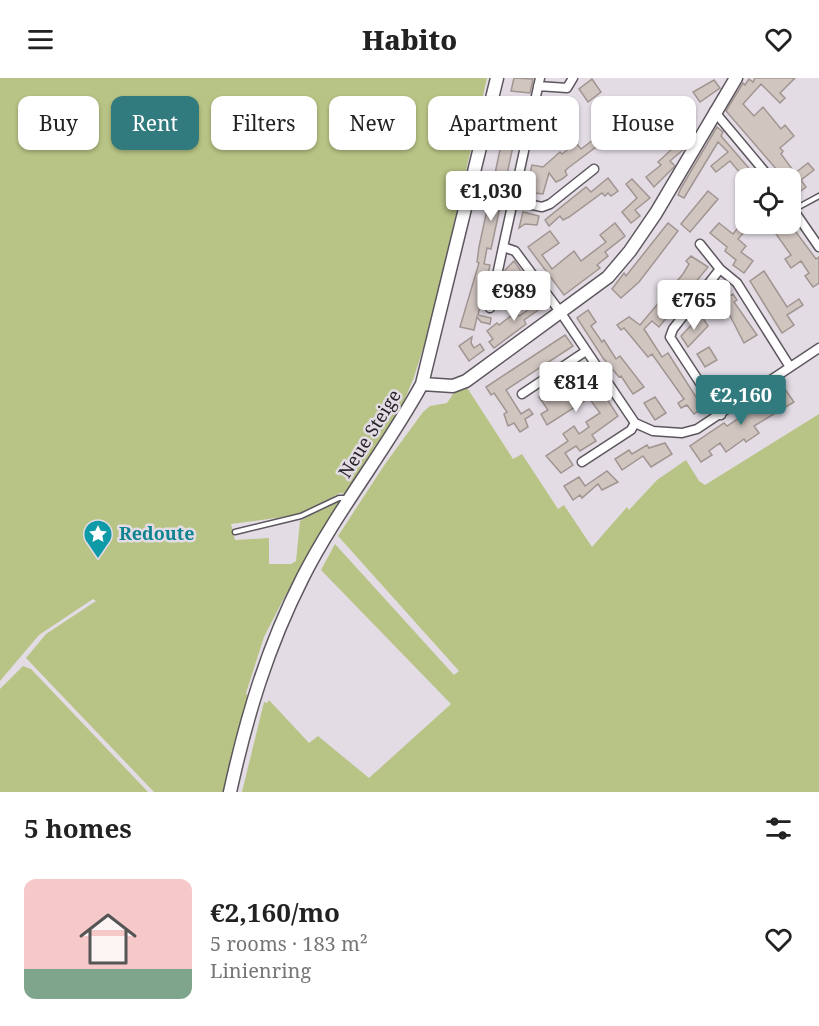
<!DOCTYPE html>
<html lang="en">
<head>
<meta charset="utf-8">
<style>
  :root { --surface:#fff; --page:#f2f2f2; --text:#222; --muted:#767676; --line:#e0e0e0; --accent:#317a7e }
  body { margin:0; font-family:"Noto Serif",serif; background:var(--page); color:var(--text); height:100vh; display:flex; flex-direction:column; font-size:22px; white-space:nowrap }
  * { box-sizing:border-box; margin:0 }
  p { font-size:20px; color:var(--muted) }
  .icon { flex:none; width:33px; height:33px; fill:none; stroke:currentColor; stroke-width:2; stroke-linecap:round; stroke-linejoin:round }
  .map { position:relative; height:714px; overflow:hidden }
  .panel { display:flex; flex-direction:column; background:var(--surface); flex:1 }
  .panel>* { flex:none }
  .hud { position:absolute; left:18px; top:18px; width:783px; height:54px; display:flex; gap:12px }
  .buttons { position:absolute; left:735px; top:90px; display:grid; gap:12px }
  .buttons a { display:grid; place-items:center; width:66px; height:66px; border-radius:12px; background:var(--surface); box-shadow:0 2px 4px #0004; font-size:30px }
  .price { position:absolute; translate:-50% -51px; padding:0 14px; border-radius:6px; background:#fff; color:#222; font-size:20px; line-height:39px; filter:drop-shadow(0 2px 3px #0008) }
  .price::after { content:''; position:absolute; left:50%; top:36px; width:18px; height:14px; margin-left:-9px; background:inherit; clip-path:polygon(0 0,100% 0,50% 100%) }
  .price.current { background:var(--accent); color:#fff }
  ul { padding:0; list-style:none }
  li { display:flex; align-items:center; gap:18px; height:150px; padding:0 24px }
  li+li { border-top:2px solid var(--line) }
  li span { display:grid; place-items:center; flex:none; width:168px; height:120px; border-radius:12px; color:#555 }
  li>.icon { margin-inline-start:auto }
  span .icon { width:72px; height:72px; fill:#fffc; stroke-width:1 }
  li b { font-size:26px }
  h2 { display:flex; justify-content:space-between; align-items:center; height:72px; padding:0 24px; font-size:26px }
  .pill { padding:0 21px; border-radius:12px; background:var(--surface); box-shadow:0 2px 4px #0004; font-size:21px; line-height:54px }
  .pill.current { background:var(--accent); color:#fff }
  header { display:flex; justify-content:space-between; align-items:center; height:78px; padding:0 24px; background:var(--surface); font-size:27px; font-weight:800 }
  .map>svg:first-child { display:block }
  .green { fill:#b8c485 }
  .building { fill:#d1c5c0; stroke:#a19591; stroke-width:1.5 }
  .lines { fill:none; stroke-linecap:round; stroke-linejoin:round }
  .lane-casing { stroke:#5d565e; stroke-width:7 }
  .street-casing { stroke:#5d565e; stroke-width:11 }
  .secondary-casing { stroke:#5d565e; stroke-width:15 }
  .lane { stroke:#fff; stroke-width:4 }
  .street { stroke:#fff; stroke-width:8 }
  .secondary { stroke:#fff; stroke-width:12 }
  .labels { text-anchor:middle; stroke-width:5; stroke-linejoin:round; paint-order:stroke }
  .street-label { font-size:18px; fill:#282529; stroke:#e3dce5 }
  .culture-label { font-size:18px; font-weight:bold; fill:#0d838f; stroke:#e3dce5; text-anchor:start }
</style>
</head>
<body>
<header><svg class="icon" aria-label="menu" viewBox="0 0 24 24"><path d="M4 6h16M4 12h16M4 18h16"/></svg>Habito<svg class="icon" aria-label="heart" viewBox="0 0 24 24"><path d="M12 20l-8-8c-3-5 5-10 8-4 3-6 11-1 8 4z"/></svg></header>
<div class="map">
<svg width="819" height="714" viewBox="0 0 819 714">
  <rect width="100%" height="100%" fill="#e3dce5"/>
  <path class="green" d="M0,0H487L432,242L414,299L394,348L351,416L340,415L298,437L231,446L235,462L269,460V486H291L296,483L300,443L338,422L342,426L285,518L264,559L246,615L249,620L227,714H154L26,580L46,556L96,523L93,521L39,557L0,603Z
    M466,308L513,381L522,376L558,431L564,427L592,469L627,429L629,432L657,402L683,384L686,382L699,403L705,407L819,336V714H242L264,624L267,625L269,622L309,665L318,658L369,700L451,626L321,492L335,466L454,597L459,593L338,458L385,386L423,334L430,328L447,325L453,316Z
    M23,588L31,591L148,714H0V611Z"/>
  <path class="building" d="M514,0L533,1L530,15L511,13Z
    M755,0H795L780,15L785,20L780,25L761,6L743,26L754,38L763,29L781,51L785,47L794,58L780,70L783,73L781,76L795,95L808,85L814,92L801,102L806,109L798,115L790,100H784L726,33L743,5L745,7L749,1L753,4Z
    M592,1L601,14L588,24L579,11Z
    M714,2L720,10L700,24L693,14Z
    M550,19L559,21L557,29L575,34L572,42L555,37L547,64L537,62L545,24L549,25Z
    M509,28L521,31L491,171L487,170L484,186L490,187L478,237L491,240L490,246L481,244L477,239L474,252L460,249L479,185L477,184L479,169L487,132L492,133L495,121L490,120Z
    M717,49L723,54L721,58L753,95L745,101L730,83L716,94L711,88L728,74L718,64L684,120L678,117L681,110Z
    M601,56L609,64L602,70L596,69L568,90L565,93L567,97L562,101L556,104L549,95L543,116L526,114L532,87L543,89L560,74L562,76L576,65L581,71Z
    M674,61L684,71L670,83L675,88L654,109L646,99L661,87L658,84L671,72L667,67Z
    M608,100L618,113L611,118L608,115L605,118L602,115L569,139L563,142L560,138L549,148L545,142L586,109L591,114Z
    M632,101L650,120L635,132L640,138L631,145L622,134L637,120L626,106Z
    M708,113L718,121L690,154L681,146Z
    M523,134L539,138L537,147L525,146L519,150Z
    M615,145L625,158L605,174L608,178L597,187L600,190L564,217L528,169L550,153L559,165L542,177L552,191L574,173L581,183L606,164L600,157Z
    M668,145L678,153L639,204L621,220L612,211L624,195L626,198Z
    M719,145L733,156L741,146L747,151L738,161L746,168L741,174L753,183L744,195L733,187L736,182L725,173L727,169L710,155Z
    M769,146H790L816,181L819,179V205L813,209L805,198L809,195L801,183L791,190L785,181L791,177Z
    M691,178L708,189L659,249L652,243L644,251L662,279L668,275L703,330L694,336L687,327L681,330L678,325L684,321L652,276L648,279L624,250L621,252L617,247L629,239L640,247L683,196L689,186L686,183Z
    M514,183L528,203L509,216L513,223L507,227L499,216L500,212L513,203L505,192Z
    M764,193L787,229L799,221L803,227L787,237L794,247L782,255L750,203Z
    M724,208L729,215L725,220L733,216L737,222L734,224L757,257L744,265L728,234L712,216Z
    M534,215L544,228L524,242L526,246L494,270L489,264L493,261L487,253L497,245L499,247L516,234L519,238L529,231L523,223Z
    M588,232L596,244L591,248L602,264L604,262L616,281L620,278L644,309L633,316L621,298L619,299L603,280L577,240Z
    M701,237L708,248L688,269L681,258Z
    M565,257L573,268L506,312L521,336L529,331L533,336L525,341L528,349L520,354L514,345L508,348L504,336L507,334L494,315L491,317L486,309Z
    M472,259L471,265L474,270L480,266L484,272L469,283L459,268Z
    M709,269L717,282L705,289L697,276Z
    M585,287L618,338L592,357L596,363L580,373L576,368L565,375L573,387L561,395L546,378L568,363L563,356L574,348L579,356L589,349L586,344L600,335L589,320L547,347L541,336L548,332L539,319Z
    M784,310L794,324L754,348L759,355L746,364L744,361L726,374L720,365L709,373L712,377L701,384L690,368L724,345L727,348Z
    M655,319L666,335L655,342L644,325Z
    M665,365L672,376L651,389L643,378L622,392L615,381L629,372L632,376L647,367L649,370Z
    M607,393L618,404L602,412L598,406L582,420L580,417L573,422L564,408L579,399L585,408Z"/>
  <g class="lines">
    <g class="lane-casing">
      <path id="lane" d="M795,131L819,118
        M235,454L301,438L339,420H347"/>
    </g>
    <g class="street-casing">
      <path id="street" d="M540,0L503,169L515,173L561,235L635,345L653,353L682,355L697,351L819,270
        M538,8L567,10L573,0
        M714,33L770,100
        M513,123L542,129L550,126L594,91
        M790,127L819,169
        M700,166L720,191L737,205L790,289
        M720,191L673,251L670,259L721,337
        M490,230L503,169
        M522,316L586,273
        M582,384L631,352L635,345"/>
    </g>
    <g class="secondary-casing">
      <path id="secondary" d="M422,306L453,308L466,303L608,199L630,173L656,135L736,0
        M230,714C247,637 267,570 303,499C337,432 386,372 422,306L497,0"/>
    </g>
    <use href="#lane" class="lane"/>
    <use href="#street" class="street"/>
    <use href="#secondary" class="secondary"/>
  </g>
  <defs>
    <g id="sight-pin" transform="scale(1.5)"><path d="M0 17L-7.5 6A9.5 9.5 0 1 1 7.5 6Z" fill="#0f9aa8" stroke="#e3dce5"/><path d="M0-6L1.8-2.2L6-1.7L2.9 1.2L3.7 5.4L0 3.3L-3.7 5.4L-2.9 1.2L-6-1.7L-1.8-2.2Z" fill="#fff"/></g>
  </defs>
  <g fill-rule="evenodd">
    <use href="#sight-pin" x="98" y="456"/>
  </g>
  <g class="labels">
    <g class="street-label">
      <text transform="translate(370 356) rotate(-58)" y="6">Neue Steige</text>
    </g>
    <g class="culture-label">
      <text x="119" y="462">Redoute</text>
    </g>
  </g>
</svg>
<div class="buttons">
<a><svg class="icon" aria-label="locate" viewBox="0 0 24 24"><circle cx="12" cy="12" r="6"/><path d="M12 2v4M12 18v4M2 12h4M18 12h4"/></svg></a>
</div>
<b class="price" style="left:491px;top:144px">€1,030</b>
<b class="price" style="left:514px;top:244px">€989</b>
<b class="price" style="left:694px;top:253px">€765</b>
<b class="price" style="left:576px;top:335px">€814</b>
<b class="price current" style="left:741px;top:348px">€2,160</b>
<div class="hud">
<a class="pill">Buy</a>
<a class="pill current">Rent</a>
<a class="pill">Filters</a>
<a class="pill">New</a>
<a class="pill">Apartment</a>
<a class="pill">House</a>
</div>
</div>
<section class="panel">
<h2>5 homes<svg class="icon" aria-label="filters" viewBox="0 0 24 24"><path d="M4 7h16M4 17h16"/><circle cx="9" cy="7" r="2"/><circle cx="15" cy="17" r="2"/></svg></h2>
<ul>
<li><span style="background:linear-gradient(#f6c9c9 75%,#7fa58c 0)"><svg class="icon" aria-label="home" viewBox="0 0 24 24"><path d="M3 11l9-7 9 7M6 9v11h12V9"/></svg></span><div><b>€2,160/mo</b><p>5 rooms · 183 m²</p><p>Linienring</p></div><svg class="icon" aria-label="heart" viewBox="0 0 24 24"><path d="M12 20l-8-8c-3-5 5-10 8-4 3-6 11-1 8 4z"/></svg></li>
</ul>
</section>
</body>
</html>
